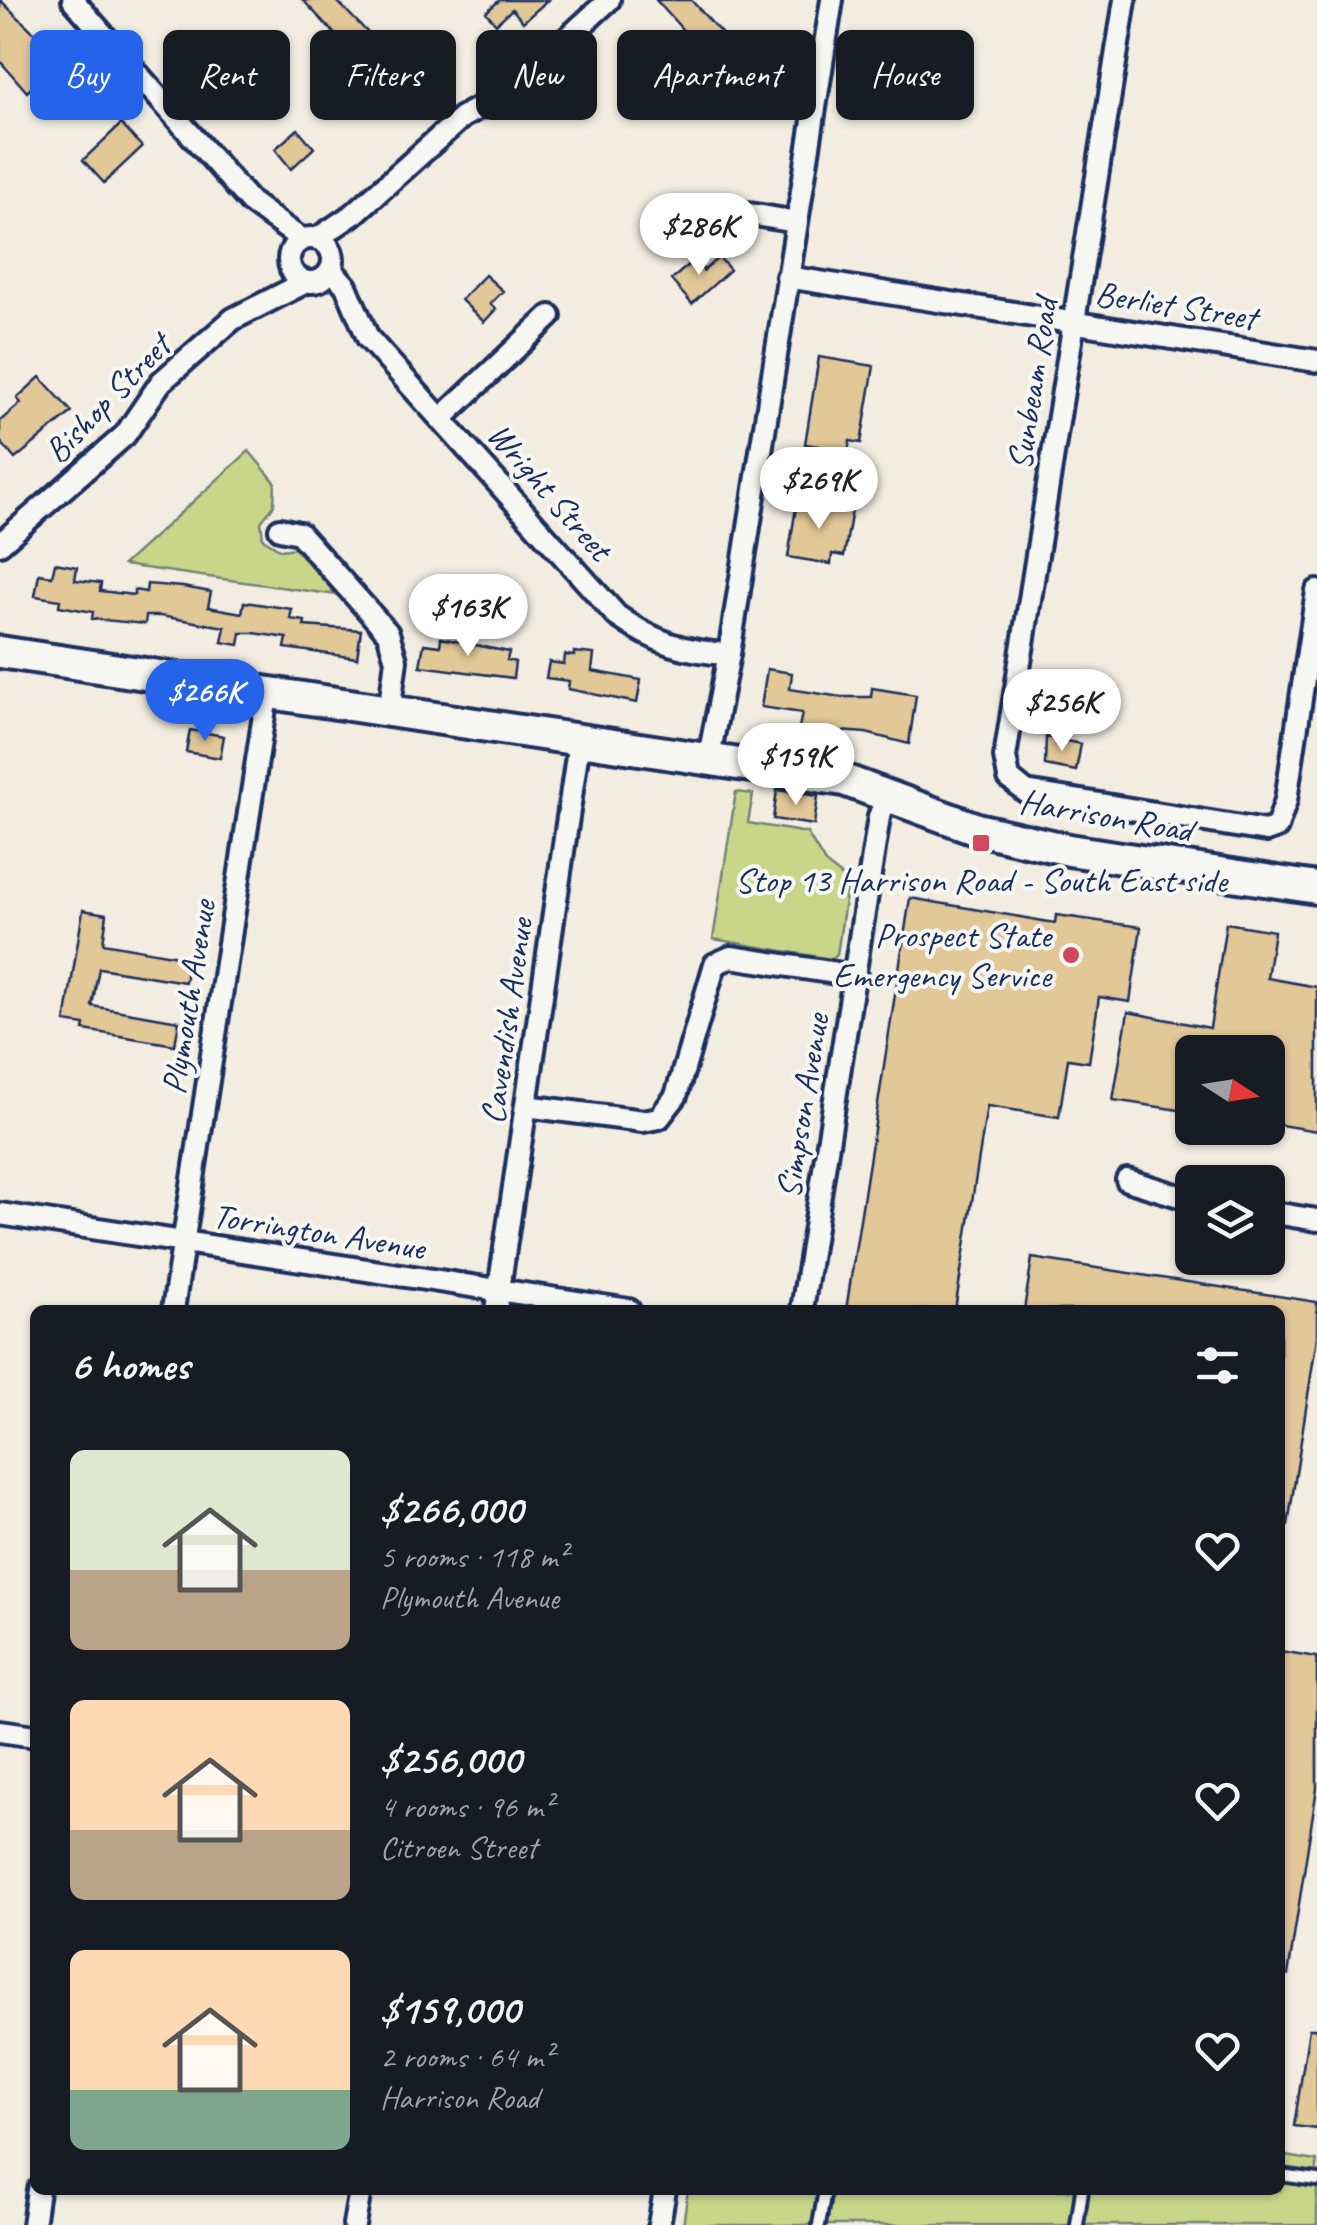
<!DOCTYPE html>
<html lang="en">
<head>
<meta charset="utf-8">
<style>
  :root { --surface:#171b24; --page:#242831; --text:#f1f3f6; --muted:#9ea1a6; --accent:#2563eb }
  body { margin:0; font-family:Caveat,sans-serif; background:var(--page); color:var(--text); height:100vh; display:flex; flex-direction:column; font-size:38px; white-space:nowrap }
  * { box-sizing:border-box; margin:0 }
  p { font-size:32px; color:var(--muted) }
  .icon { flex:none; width:55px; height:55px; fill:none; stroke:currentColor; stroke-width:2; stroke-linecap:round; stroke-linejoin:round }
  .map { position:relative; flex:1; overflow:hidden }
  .side { position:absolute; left:30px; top:1305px; width:1255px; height:890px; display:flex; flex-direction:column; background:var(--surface); border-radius:15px; box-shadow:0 2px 8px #0004 }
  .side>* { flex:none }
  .top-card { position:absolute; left:30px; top:30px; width:1258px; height:90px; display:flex; gap:20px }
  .needle { width:65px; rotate:102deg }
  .tools { position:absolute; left:1175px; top:1035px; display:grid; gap:20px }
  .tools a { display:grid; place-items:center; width:110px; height:110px; border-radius:15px; background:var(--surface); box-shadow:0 2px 8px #0004; font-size:50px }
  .price { position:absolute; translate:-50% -85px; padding:0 22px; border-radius:35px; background:#fff; color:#222; font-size:32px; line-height:65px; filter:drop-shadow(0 2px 5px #0008) }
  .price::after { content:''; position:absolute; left:50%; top:60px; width:30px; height:22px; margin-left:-15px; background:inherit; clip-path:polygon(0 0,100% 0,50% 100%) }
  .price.active { background:var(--accent); color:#fff }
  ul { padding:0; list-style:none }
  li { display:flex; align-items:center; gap:30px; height:250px; padding:0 40px }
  li span { display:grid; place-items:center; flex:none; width:280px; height:200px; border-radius:15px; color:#555 }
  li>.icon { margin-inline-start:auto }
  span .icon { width:120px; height:120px; fill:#fffc; stroke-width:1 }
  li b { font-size:42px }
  h2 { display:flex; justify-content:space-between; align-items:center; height:120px; padding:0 40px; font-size:42px }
  .chip { padding:0 35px; border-radius:15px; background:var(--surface); box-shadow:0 2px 8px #0004; font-size:35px; line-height:90px }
  .chip.active { background:var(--accent); color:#fff }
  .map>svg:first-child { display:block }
  .green { fill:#c9d68a; stroke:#728274; stroke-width:2.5 }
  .building { fill:#e2c797; stroke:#1b2f5e; stroke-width:2.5 }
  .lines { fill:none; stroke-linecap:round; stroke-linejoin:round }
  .lane-casing { stroke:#1b2f5e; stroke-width:18 }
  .street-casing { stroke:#1b2f5e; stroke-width:28 }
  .secondary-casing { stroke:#1b2f5e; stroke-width:38 }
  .lane { stroke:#f6f6f2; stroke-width:10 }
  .street { stroke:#f6f6f2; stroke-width:20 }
  .secondary { stroke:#f6f6f2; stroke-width:30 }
  .poi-dot { fill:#d1495b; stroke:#f6f6f2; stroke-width:4 }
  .labels { text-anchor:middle; stroke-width:8; stroke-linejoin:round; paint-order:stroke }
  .street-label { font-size:35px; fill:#1b2f5e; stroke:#f6f6f2 }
  .poi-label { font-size:35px; fill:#1b2f5e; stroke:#f6f6f2 }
</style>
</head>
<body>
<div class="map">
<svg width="1317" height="2225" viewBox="0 0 1317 2225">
  <rect width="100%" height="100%" fill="#f2ede0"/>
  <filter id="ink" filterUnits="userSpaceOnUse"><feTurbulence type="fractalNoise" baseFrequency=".01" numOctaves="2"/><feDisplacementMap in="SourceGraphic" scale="20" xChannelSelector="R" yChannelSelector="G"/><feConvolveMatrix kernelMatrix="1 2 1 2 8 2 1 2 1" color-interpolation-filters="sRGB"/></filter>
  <g filter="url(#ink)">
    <path class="green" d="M249,451L275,482L274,505L261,522L263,539L281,550L294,548L337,595L123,565Z
      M736,792L753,794L748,823L807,833L825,863L848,881L837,955L831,959L713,939Z
      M1280,2155L1317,2161V2225H683L688,2190H1280Z"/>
    <path class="building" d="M0,0L63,60L27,92L0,61Z
      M303,0H336L367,32L349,49Z
      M500,0H548L523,22L512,9L496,24L486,12Z
      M656,0H691L737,51L718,69Z
      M392,66L414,89L392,110L370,87Z
      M121,124L142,147L104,183L83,160Z
      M298,129L314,148L291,169L275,149Z
      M685,215L695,244L667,253L658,224Z
      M699,256L703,271L719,257L730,270L692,304L671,280Z
      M485,275L503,291L490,304L496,309L484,322L461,300Z
      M819,357L874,366L861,443L850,441L848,451L805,444Z
      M40,377L72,412L15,459L0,441V421L21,403L17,398Z
      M797,501L852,510L844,556L832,554L831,564L788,557Z
      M55,563L77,567L75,580L101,583L100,591L134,595V590L146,592L147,584L183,587L211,592L208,607L242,613L244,602L292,609L290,619L305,621L304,626L361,630L357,658L285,648L287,638L254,633H241L239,645L222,642L225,627L160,616H146L145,624L92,619L93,612L59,606L60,600L35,596L39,574L52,576Z
      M441,638L509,652L507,660L515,662L513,678L420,666L424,644L440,646Z
      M574,652L594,654L592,671L641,680L637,703L568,689L569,681L546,678L549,662L564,664L565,655L574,656Z
      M767,669L792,673L790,689L841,697H871L872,688L916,695L909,744L866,733L799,728L802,713L761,707Z
      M190,730L224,736L220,758L186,752Z
      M1046,737L1081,744L1076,771L1045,765Z
      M777,790L818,796L814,825L773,819Z
      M910,898L1055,923L1056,915L1141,927L1130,1002L1099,997L1089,1062L1068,1059L1059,1117L987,1106L955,1310H846Z
      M83,910L107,914L103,943L189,958L185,982L99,968L92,1006L179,1021L175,1045L84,1030L85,1025L65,1022Z
      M1226,923L1274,931L1267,978L1317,987V1131L1268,1123V1052H1192V1112L1113,1100L1128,1012L1210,1028Z
      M1032,1258L1317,1302V1337L1288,1525L1280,1524V1310H1024Z
      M1280,1651L1317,1657V1788L1288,1975H1280Z
      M1309,2029H1317V2129L1294,2126Z"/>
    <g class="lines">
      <g class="lane-casing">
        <path id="lane" d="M1280,2175L1317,2180
          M819,2225L825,2190
          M1077,2225L1082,2190"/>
      </g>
      <g class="street-casing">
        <path id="street" d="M73,0L250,202L302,240
          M1125,0L1005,757L1009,778L1026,792L1266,831L1277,827L1286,800L1317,591
          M738,212L796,222
          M289 260a22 22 0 1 1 44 0a22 22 0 1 1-44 0Z
          M318,238L355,213L462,117L511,90L609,0
          M331,269L346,286L368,338L617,616C654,642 684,652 729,654
          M787,277L1317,361
          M442,418L550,316
          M280,529L299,533L388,633L396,660L389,713
          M0,544L125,435L161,382L233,319L306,282
          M708,762L729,654L832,0
          M526,1106L643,1121L659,1118L676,1096L715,964L731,957L856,976
          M1127,1180L1192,1200
          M1268,1212L1317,1220
          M0,1214L629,1310
          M173,1310L267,695
          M496,1310L579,742
          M802,1310L879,817L888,794
          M0,1731L35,1736
          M33,2225L38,2190
          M354,2225L360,2190
          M659,2225L665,2190"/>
      </g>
      <g class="secondary-casing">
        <path id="secondary" d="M0,652L844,780L977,829L1069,850L1317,888"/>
      </g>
      <use href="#lane" class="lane"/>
      <use href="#street" class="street"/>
      <use href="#secondary" class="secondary"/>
    </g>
  </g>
  <g class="poi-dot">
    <rect x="971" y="833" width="20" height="20" rx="5"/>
    <circle cx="1071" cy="955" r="10"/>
  </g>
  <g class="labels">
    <g class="street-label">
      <text transform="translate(1176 305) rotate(9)" y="12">Berliet Street</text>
      <text transform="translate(1032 384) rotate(-81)" y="12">Sunbeam Road</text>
      <text transform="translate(107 398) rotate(-46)" y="12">Bishop Street</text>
      <text transform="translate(550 491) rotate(49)" y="12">Wright Street</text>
      <text transform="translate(1106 815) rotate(10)" y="12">Harrison Road</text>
      <text transform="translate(188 997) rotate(-81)" y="12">Plymouth Avenue</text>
      <text transform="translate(506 1021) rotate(-82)" y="12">Cavendish Avenue</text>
      <text transform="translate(802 1106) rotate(-81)" y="12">Simpson Avenue</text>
      <text transform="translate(319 1231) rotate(9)" y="12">Torrington Avenue</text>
    </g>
    <g class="poi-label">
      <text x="981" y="892">Stop 13 Harrison Road - South East side</text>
      <text x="1051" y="947" text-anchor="end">Prospect State<tspan x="1051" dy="40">Emergency Service</tspan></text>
    </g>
  </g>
</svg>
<div class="tools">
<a><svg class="needle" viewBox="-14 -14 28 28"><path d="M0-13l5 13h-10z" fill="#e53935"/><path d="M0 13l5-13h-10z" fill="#9ea1a6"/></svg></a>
<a><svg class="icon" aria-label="layers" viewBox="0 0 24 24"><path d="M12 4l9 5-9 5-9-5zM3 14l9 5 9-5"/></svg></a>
</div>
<b class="price" style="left:699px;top:278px">$286K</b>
<b class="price" style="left:819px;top:532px">$269K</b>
<b class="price" style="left:468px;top:659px">$163K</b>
<b class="price active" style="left:205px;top:744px">$266K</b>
<b class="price" style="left:1062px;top:754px">$256K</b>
<b class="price" style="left:796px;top:808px">$159K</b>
<div class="top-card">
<a class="chip active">Buy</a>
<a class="chip">Rent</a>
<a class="chip">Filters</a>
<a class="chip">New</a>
<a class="chip">Apartment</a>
<a class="chip">House</a>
</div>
<section class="side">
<h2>6 homes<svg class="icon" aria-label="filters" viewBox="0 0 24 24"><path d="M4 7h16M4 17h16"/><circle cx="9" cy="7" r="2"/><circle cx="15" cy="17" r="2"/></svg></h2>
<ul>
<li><span style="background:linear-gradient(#dfe7d0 60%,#b9a48a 0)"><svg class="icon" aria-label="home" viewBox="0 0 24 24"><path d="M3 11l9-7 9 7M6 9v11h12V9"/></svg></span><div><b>$266,000</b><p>5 rooms · 118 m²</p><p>Plymouth Avenue</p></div><svg class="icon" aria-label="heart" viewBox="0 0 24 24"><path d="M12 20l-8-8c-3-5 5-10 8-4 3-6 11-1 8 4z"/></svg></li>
<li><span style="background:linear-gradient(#ffd9b3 65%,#b9a48a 0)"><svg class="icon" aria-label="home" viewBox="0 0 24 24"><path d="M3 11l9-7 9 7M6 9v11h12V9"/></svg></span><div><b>$256,000</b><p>4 rooms · 96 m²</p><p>Citroen Street</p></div><svg class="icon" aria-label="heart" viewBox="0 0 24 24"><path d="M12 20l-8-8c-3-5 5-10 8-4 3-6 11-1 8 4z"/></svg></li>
<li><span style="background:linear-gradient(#ffd9b3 70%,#7fa58c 0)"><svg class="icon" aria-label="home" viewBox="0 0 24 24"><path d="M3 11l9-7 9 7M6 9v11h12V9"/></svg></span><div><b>$159,000</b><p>2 rooms · 64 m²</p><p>Harrison Road</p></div><svg class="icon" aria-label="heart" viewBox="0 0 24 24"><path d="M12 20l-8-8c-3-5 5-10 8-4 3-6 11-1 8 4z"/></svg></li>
</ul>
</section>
</div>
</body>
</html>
